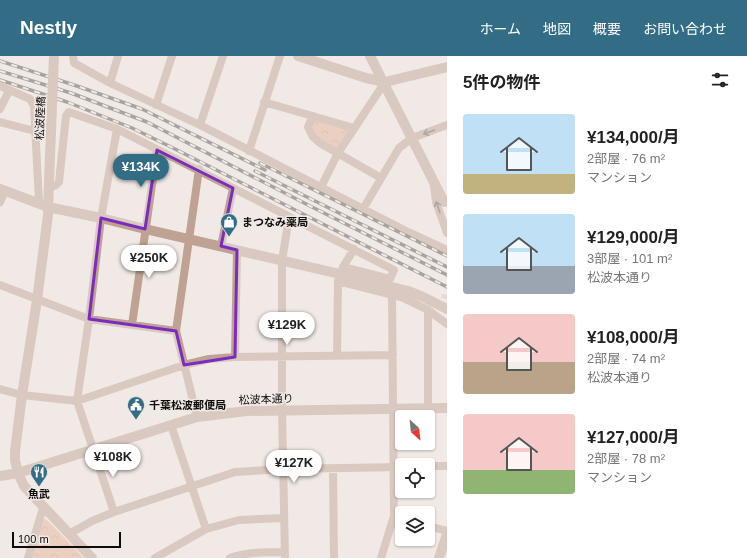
<!DOCTYPE html>
<html lang="ja">
<head>
<meta charset="utf-8">
<style>
  :root { --surface:#fff; --page:#f2f2f2; --text:#222; --muted:#767676; --accent:#326c85 }
  body { margin:0; font-family:Helvetica,"Noto Sans JP",sans-serif; background:var(--page); color:var(--text); height:100vh; display:flex; flex-direction:column; font-size:15px; white-space:nowrap }
  * { box-sizing:border-box; margin:0 }
  p { font-size:13px; color:var(--muted) }
  .icon { flex:none; width:22px; height:22px; fill:none; stroke:currentColor; stroke-width:2; stroke-linecap:round; stroke-linejoin:round }
  .map { position:relative; flex:1; overflow:hidden }
  .panel { display:flex; flex-direction:column; background:var(--surface); width:300px }
  .panel>* { flex:none }
  .needle { width:26px; rotate:153deg }
  .fabs { position:absolute; left:395px; top:354px; display:grid; gap:8px }
  .fabs a { display:grid; place-items:center; width:40px; height:40px; border-radius:4px; background:var(--surface); box-shadow:0 1px 3px #0004; font-size:20px }
  .scale { position:absolute; left:12px; bottom:10px; width:109px; box-sizing:border-box; padding-left:4px; border:2px solid #0e0c0b; border-top:0; font-size:11px; line-height:14px; white-space:nowrap; color:#0e0c0b; -webkit-text-stroke:3px #f0e9e5; paint-order:stroke }
  .price { position:absolute; translate:-50% -34px; padding:0 9px; border-radius:14px; background:#fff; color:#222; font-size:13px; line-height:26px; filter:drop-shadow(0 1px 2px #0008) }
  .price::after { content:''; position:absolute; left:50%; top:24px; width:12px; height:9px; margin-left:-6px; background:inherit; clip-path:polygon(0 0,100% 0,50% 100%) }
  .price.active { background:var(--accent); color:#fff }
  ul { padding:0; list-style:none }
  li { display:flex; align-items:center; gap:12px; height:100px; padding:0 16px }
  li span { display:grid; place-items:center; flex:none; width:112px; height:80px; border-radius:4px; color:#555 }
  li>.icon { margin-inline-start:auto }
  span .icon { width:48px; height:48px; fill:#fffc; stroke-width:1 }
  li b { font-size:17px }
  h2 { display:flex; justify-content:space-between; align-items:center; height:48px; padding:0 16px; font-size:17px }
  header { display:flex; align-items:center; gap:24px; box-sizing:border-box; height:56px; padding:0 20px; background:var(--accent); color:#fff }
  header strong { font-size:19px }
  nav { display:flex; gap:22px; margin-inline-start:auto; font-size:14px }
  main { display:flex; flex:1; min-height:0 }
  .map>svg:first-child { display:block }
  .forest { fill:url(#forest-crowns) }
  .lines { fill:none; stroke-linecap:round; stroke-linejoin:round }
  .tertiary-tunnel { stroke:#cec8c4; stroke-width:10; stroke-dasharray:10 5; stroke-linecap:butt }
  .minor { stroke:#bfa293; stroke-width:8 }
  .tertiary { stroke:#bfa293; stroke-width:10 }
  .rail-casing { stroke:#514e4c; stroke-width:3.5 }
  .rail { stroke:#f0e9e5; stroke-width:2; stroke-dasharray:6; stroke-linecap:butt }
  .tertiary-bridge { stroke:#bfa293; stroke-width:10 }
  .oneway { stroke:#66574f }
  .marked { fill:none; stroke:#7b2cbf; stroke-width:3; stroke-linejoin:round }
  .labels { text-anchor:middle; stroke-width:3; stroke-linejoin:round; paint-order:stroke }
  .street-label { font-size:11px; fill:#0e0c0b; stroke:#f0e9e5 }
  .poi-label { font-size:11px; font-weight:bold; fill:#0e0c0b; stroke:#f0e9e5; text-anchor:start }
</style>
</head>
<body>
<header>
<strong>Nestly</strong>
<nav><a>ホーム</a><a>地図</a><a>概要</a><a>お問い合わせ</a></nav>
</header>
<main>
<div class="map">
<svg width="447" height="502" viewBox="0 0 447 502">
  <defs>
    <pattern id="forest-crowns" width="20" height="18" patternUnits="userSpaceOnUse"><rect width="20" height="18" fill="#e5b196"/><path d="M2 6a3 3 0 1 1 6 0M12 15a3 3 0 1 1 6 0" fill="none" stroke="#c39780"/></pattern>
  </defs>
  <rect width="100%" height="100%" fill="#f0e9e5"/>
  <path class="forest" d="M314,64L348,73L349,76L339,90L335,93L311,76Z
    M46,463L84,502H32L43,464Z"/>
  <g class="lines">
    <path class="tertiary-tunnel" d="M446,243L447,239"/>
    <path class="minor" d="M73,0L74,7L110,27L200,69L408,176L447,194
      M110,27L118,0
      M0,30L30,43L34,50L39,146
      M264,46L354,72
      M156,49L172,0
      M0,53L9,35
      M313,60L308,71L313,81L320,87L381,122
      M0,66L35,75
      M200,69L223,0
      M249,95L280,0
      M434,130L436,146L447,177
      M321,131L338,97L385,26
      M49,132L56,129L59,126L66,60L69,56L117,73L394,214L390,223L343,211
      M0,146L5,135
      M363,153L399,92L412,82L447,69
      M221,190L233,132
      M338,225L401,241L428,254L447,268
      M0,229L89,263L176,275
      M132,269L157,94
      M337,299L338,225L343,211L354,193
      M235,301L237,194
      M0,333L22,339L77,345L184,309L209,303L235,301L393,299
      M428,352V254
      M197,361L176,275L199,113
      M171,369L206,473
      M428,410H447
      M333,412L334,502
      M114,456L77,345L89,263L101,162L117,73
      M394,460L402,462
      M428,470L447,475
      M69,478L92,465L114,456L235,416L284,413L402,411
      M28,502L43,452
      M155,502L206,473L239,464L284,462
      M230,502C247,496 266,496 285,496
      M285,502L282,354V205L289,161
      M381,502L394,460L392,238"/>
    <path class="tertiary" d="M298,0L366,22L385,26L447,11
      M370,0L444,146
      M49,125L48,159L37,244L22,339L15,395V404L18,417L24,430L92,502
      M0,133L48,151L101,162L145,173L340,218L408,235L423,241L447,253
      M0,420L18,417L197,361L247,355L447,352
      M439,502L447,478"/>
    <g class="rail-casing">
      <path id="rail" d="M0,5L74,29L142,53L265,114
        M0,15L71,37L147,66L310,150L447,219
        M0,24L67,46L132,72L173,92L447,231
        M260,107L447,200
        M255,115L447,211"/>
    </g>
    <use href="#rail" class="rail"/>
    <path class="tertiary-bridge" d="M49,125L54,0"/>
  </g>
  <defs><path id="oneway-shaft" d="M-6 0H5M1.5-3L5.5 0L1.5 3" fill="none" stroke-width="1.6" stroke-linecap="round" stroke-linejoin="round"/></defs>
  <g class="oneway">
    <use href="#oneway-shaft" transform="translate(429 76) rotate(160)"/>
    <use href="#oneway-shaft" transform="translate(438 151) rotate(-109)"/>
  </g>
  <path d="M0 0H447V502H0ZM157,94L233,132L221,190L237,194L235,301L184,309L176,275L89,263L101,162L145,173Z" fill="#f0e9e5" fill-opacity=".55" fill-rule="evenodd"/>
  <path class="marked" d="M157,94L233,132L221,190L237,194L235,301L184,309L176,275L89,263L101,162L145,173Z"/>
  <defs>
    <g id="shop-pin" transform="scale(0.9)"><path d="M0 17L-7.5 6A9.5 9.5 0 1 1 7.5 6Z" fill="#326c85" stroke="#f0e9e5"/><path d="M-5-2.5h2.3a2.7 3.5 0 0 1 5.4 0H5L5.5 6h-11ZM-1.5-2.5h3a1.5 2.3 0 0 0-3 0Z" fill="#fff"/></g>
    <g id="civic-pin" transform="scale(0.9)"><path d="M0 17L-7.5 6A9.5 9.5 0 1 1 7.5 6Z" fill="#326c85" stroke="#f0e9e5"/><path d="M-.6-6.5H3V-4.5H.6V-3L4-1V1h2V6H-6V1h2V-1L-.6-3ZM-1.2 2.5V6h2.4V2.5Z" fill="#fff"/></g>
    <g id="restaurant-pin" transform="scale(0.9)"><path d="M0 17L-7.5 6A9.5 9.5 0 1 1 7.5 6Z" fill="#326c85" stroke="#f0e9e5"/><path d="M-5-6h1v4h1v-4h1v4h1v-4h1v5L-1.5 .5V6h-2V.5L-5-1ZM5-6V6H3V1.5H1.5Q1.5-4 5-6Z" fill="#fff"/></g>
  </defs>
  <g fill-rule="evenodd">
    <use href="#shop-pin" x="229" y="166"/>
    <use href="#civic-pin" x="136" y="349"/>
    <use href="#restaurant-pin" x="39" y="416"/>
  </g>
  <g class="labels">
    <g class="street-label">
      <text transform="translate(40 62) rotate(-88)" y="4">松波陸橋</text>
      <text transform="translate(266 343) rotate(-2)" y="4">松波本通り</text>
    </g>
    <g class="poi-label">
      <text x="242" y="170">まつなみ薬局</text>
      <text x="149" y="353">千葉松波郵便局</text>
      <text x="39" y="442" text-anchor="middle">魚武</text>
    </g>
  </g>
</svg>
<div class="fabs">
<a><svg class="needle" viewBox="-14 -14 28 28"><path d="M0-13l5 13h-10z" fill="#e53935"/><path d="M0 13l5-13h-10z" fill="#767676"/></svg></a>
<a><svg class="icon" aria-label="locate" viewBox="0 0 24 24"><circle cx="12" cy="12" r="6"/><path d="M12 2v4M12 18v4M2 12h4M18 12h4"/></svg></a>
<a><svg class="icon" aria-label="layers" viewBox="0 0 24 24"><path d="M12 4l9 5-9 5-9-5zM3 14l9 5 9-5"/></svg></a>
</div>
<div class="scale">100 m</div>
<b class="price active" style="left:141px;top:132px">¥134K</b>
<b class="price" style="left:149px;top:223px">¥250K</b>
<b class="price" style="left:287px;top:290px">¥129K</b>
<b class="price" style="left:113px;top:422px">¥108K</b>
<b class="price" style="left:294px;top:428px">¥127K</b>
</div>
<section class="panel">
<h2>5件の物件<svg class="icon" aria-label="filters" viewBox="0 0 24 24"><path d="M4 7h16M4 17h16"/><circle cx="9" cy="7" r="2"/><circle cx="15" cy="17" r="2"/></svg></h2>
<ul>
<li><span style="background:linear-gradient(#bfe0f5 75%,#c2b280 0)"><svg class="icon" aria-label="home" viewBox="0 0 24 24"><path d="M3 11l9-7 9 7M6 9v11h12V9"/></svg></span><div><b>¥134,000/月</b><p>2部屋 · 76 m²</p><p>マンション</p></div></li>
<li><span style="background:linear-gradient(#bfe0f5 65%,#9aa5b1 0)"><svg class="icon" aria-label="home" viewBox="0 0 24 24"><path d="M3 11l9-7 9 7M6 9v11h12V9"/></svg></span><div><b>¥129,000/月</b><p>3部屋 · 101 m²</p><p>松波本通り</p></div></li>
<li><span style="background:linear-gradient(#f6c9c9 60%,#b9a48a 0)"><svg class="icon" aria-label="home" viewBox="0 0 24 24"><path d="M3 11l9-7 9 7M6 9v11h12V9"/></svg></span><div><b>¥108,000/月</b><p>2部屋 · 74 m²</p><p>松波本通り</p></div></li>
<li><span style="background:linear-gradient(#f6c9c9 70%,#8fb573 0)"><svg class="icon" aria-label="home" viewBox="0 0 24 24"><path d="M3 11l9-7 9 7M6 9v11h12V9"/></svg></span><div><b>¥127,000/月</b><p>2部屋 · 78 m²</p><p>マンション</p></div></li>
</ul>
</section>
</main>
</body>
</html>
